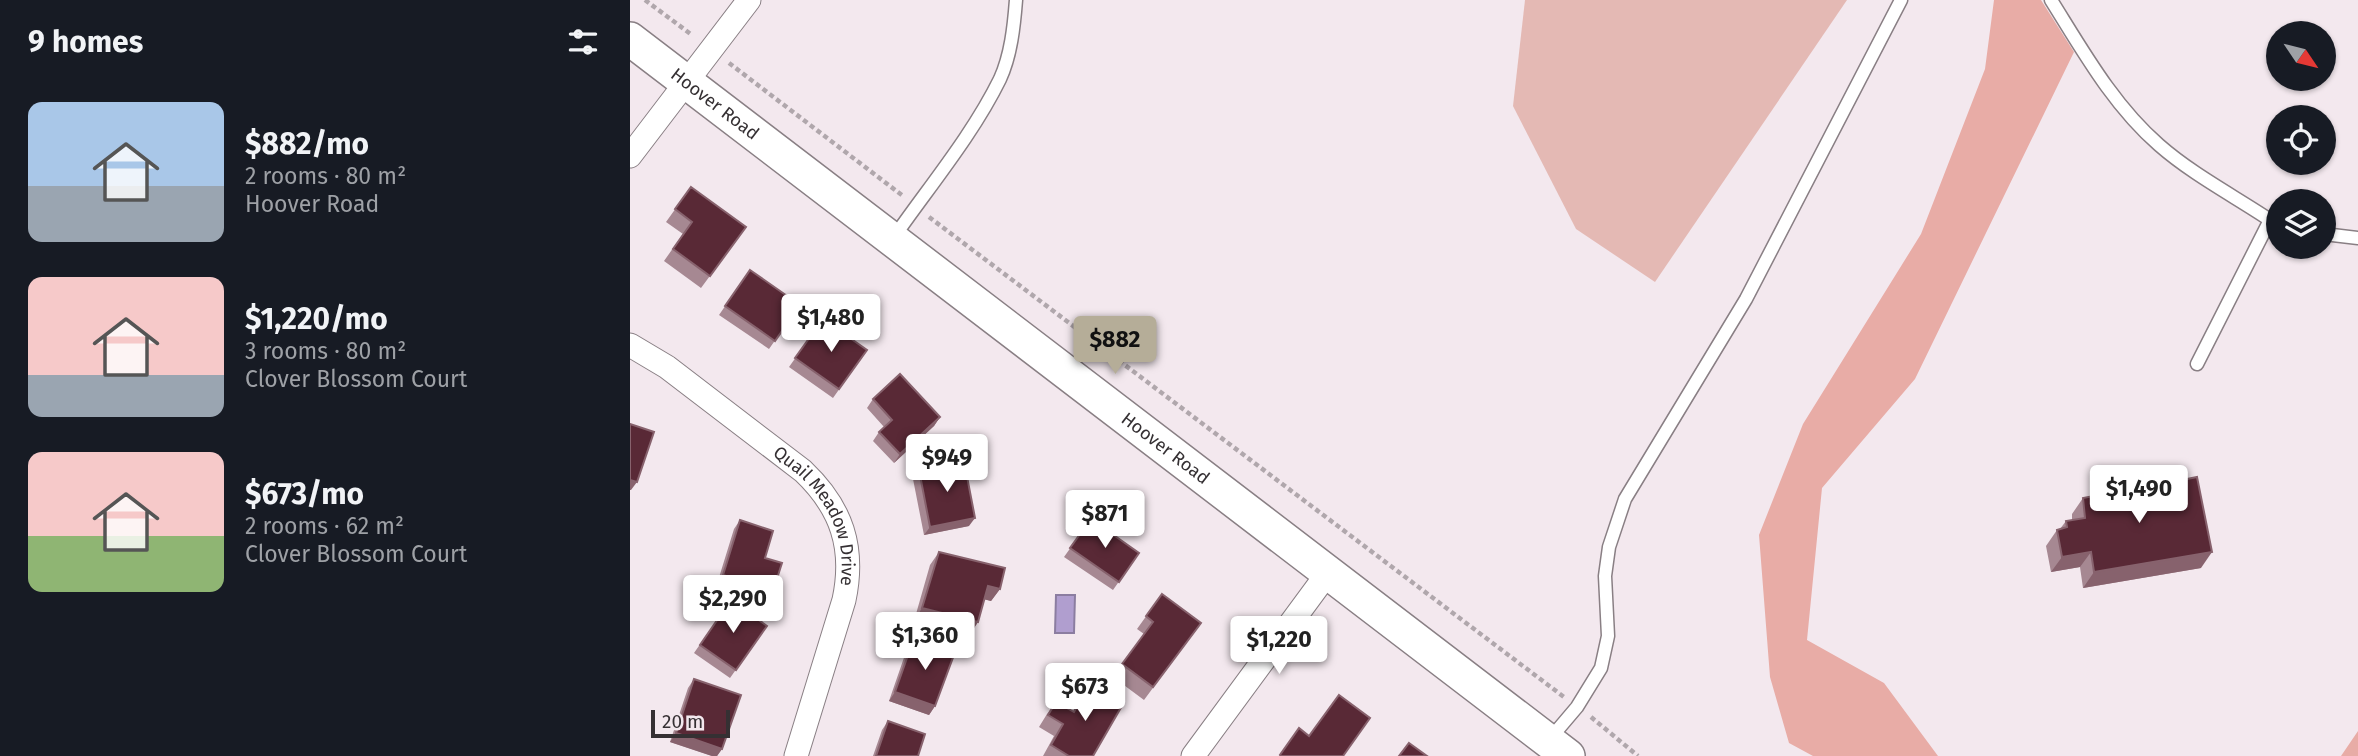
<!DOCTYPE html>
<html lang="en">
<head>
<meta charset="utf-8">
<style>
  :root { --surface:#171b24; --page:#20242c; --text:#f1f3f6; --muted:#9ea1a6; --accent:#b5ad98 }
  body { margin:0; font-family:"Fira Sans",sans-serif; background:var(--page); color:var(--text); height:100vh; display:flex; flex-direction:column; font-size:26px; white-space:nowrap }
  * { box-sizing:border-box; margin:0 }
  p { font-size:23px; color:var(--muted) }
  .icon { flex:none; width:38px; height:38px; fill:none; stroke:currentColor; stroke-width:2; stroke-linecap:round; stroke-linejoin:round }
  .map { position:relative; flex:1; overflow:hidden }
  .drawer { display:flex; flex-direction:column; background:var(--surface); width:630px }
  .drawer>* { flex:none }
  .needle { width:46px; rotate:125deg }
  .buttons { position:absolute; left:1636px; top:21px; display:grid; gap:14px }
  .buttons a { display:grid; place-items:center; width:70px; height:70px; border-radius:50%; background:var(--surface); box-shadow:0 2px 5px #0004; font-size:35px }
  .scale { position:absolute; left:21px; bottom:18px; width:79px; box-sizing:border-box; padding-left:7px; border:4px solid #353033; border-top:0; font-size:19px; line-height:24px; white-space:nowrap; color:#353033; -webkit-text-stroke:5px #f3e8ee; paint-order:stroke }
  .price { position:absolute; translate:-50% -60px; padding:0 16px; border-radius:7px; background:#fff; color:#222; font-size:23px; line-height:46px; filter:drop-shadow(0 2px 4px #0008) }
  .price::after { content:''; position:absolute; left:50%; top:42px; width:21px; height:16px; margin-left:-10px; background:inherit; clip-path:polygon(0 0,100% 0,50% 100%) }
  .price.on { background:var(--accent); color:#111 }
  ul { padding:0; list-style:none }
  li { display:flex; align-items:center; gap:21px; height:175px; padding:0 28px }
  li span { display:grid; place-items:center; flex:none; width:196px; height:140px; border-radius:14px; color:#555 }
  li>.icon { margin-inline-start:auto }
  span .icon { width:84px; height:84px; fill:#fffc; stroke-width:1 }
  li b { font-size:30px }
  h2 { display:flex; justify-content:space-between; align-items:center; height:84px; padding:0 28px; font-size:30px }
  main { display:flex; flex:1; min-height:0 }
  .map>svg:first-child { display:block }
  .green { fill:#e4b9b4 }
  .forest { fill:#e8aca6 }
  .water { fill:#b09ecf; stroke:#8b7da0; stroke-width:2 }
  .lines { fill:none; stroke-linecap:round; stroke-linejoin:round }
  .service-casing { stroke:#897f84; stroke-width:15 }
  .minor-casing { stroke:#897f84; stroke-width:25 }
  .secondary-casing { stroke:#897f84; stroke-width:36 }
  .path { stroke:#b0a7ac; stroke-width:4.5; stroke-dasharray:5 3.5; stroke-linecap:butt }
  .service { stroke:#fff; stroke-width:12 }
  .minor { stroke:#fff; stroke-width:23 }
  .secondary { stroke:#fff; stroke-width:33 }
  .wall { fill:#a68892 }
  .shaded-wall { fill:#87626d }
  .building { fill:#592936; stroke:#87626d; stroke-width:2 }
  .labels { text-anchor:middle; stroke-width:7; stroke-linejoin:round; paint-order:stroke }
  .street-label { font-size:18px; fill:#353033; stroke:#f3e8ee }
</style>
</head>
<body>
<main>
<section class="drawer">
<h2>9 homes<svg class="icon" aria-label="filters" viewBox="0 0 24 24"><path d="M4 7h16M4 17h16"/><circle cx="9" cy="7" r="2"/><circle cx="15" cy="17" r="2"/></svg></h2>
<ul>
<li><span style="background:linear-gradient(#a9c7e8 60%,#9aa5b1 0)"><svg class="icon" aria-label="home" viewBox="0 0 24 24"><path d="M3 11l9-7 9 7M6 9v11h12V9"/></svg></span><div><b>$882/mo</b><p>2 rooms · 80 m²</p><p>Hoover Road</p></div></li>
<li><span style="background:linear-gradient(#f6c9c9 70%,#9aa5b1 0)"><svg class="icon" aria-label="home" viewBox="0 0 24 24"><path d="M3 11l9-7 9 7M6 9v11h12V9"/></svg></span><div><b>$1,220/mo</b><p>3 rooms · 80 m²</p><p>Clover Blossom Court</p></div></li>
<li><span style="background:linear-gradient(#f6c9c9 60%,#8fb573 0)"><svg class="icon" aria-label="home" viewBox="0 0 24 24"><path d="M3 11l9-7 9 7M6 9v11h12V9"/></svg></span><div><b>$673/mo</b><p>2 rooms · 62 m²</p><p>Clover Blossom Court</p></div></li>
</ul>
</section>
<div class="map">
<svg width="1728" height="756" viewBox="0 0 1728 756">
  <rect width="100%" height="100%" fill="#f3e8ee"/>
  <path class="green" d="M895,0H1217L1025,282L946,229L883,106Z"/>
  <path class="forest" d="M1364,0H1411L1444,52L1285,379L1192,488L1177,640L1254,683L1308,756H1183L1159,743L1140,677L1129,535L1173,424L1291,234L1355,69Z
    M1728,731V756H1711Z"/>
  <path class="water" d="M426,595H445L444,633H425Z"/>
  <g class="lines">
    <g class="service-casing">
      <path id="service" d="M1421,0C1453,51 1483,105 1529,145C1562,174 1604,196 1640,220L1648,222
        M1694,234L1728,238
        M262,240C298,188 342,136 370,79C381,55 384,26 386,0
        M1567,364L1640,220
        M919,740L947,707L971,668L978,636L975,576L979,547L995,499L1116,299L1271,0"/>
    </g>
    <g class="minor-casing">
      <g id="minor">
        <path d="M0,156L119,0"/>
        <path id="s1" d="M0,345L37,367L173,471C212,508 225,548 214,600L166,756"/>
        <path d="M563,756L697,574"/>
      </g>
    </g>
    <g class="secondary-casing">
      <g id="secondary">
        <path id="s2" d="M0,39L938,756"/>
      </g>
    </g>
    <path class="path" d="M15,0L62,35
      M99,63L273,196
      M299,217L934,697
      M961,717L1008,756"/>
    <use href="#service" class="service"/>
    <use href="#minor" class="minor"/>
    <use href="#secondary" class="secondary"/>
  </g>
  <path class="wall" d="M61,187L116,227L71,288L34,261L53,234L36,222Z
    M120,270L170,305L139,349L89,315Z
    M193,319L237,350L203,398L159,367Z
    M243,399L310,417L304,426L264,463L243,441L249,432L254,427L237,408Z
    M289,470L339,526L294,535L283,479Z
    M1485,484L1523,486L1571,568L1453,588L1450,567L1421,572L1416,546L1427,530L1430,529L1436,521L1442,520V514L1453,498L1479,493Z
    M461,519L509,553L483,590L434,557Z
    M110,520L135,558L143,591L137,600L87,584L104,529Z
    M309,552L370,589L361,601L354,599L348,622L340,634L284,621L300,565Z
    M532,594L571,623L514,700L483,677L514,634L507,629Z
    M101,600L137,626L100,678L64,653Z
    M284,638L305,706L299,715L259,701L278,646Z
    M64,679L92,749L87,756H82L40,742L58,688Z
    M460,684L463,756H413L424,736L409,727L417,714L426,702L443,711Z
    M258,721L288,756H243L252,730Z"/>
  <path class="shaded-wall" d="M310,417L304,426L264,463L270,454Z
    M0,480L7,482L1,490H0Z
    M345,518L339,526L294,535L300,527Z
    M1461,552L1450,567L1421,572L1432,557Z
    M1582,552L1571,568L1453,588L1464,572Z
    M93,575L143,591L137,600L87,584Z
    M358,586L370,589L361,601L349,598Z
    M292,608L348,622L340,634L284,621Z
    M265,692L305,706L299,715L259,701Z
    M46,733L92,749L87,756H82L40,742Z"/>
  <path class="building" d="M61,187L116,227L80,276L43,249L62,222L45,209Z
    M120,270L170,305L145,341L95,306Z
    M193,319L237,350L209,389L165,358Z
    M270,374L310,417L270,454L249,432L262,420L243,399Z
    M0,424L24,432L7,482L0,480Z
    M334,461L345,518L300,527L289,470Z
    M1567,477L1582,552L1464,572L1461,552L1432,557L1427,530L1437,527L1436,521L1455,518L1453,498L1485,492V484L1512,478H1522L1523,486Z
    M461,519L509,553L489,582L440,548Z
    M110,520L143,531L135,558L152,563L143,591L93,575Z
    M309,552L375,568L370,589L358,586L348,622L292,608Z
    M532,594L571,623L523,687L492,664L523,622L516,616Z
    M101,600L137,626L106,670L70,645Z
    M284,638L325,652L305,706L265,692Z
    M64,679L111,695L92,749L46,733Z
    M460,684L493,704L463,756H439L421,745L433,724L418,715L426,702L444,712Z
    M709,695L740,718L713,756H651L650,755L669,728L679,736Z
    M258,721L295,734L288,756H246Z
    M779,743L797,756H769Z"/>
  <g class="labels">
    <g class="street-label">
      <text dy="6" stroke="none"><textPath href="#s2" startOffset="107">Hoover Road</textPath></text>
      <text dy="6" stroke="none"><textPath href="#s2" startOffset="674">Hoover Road</textPath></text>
      <text dy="6" stroke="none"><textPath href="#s1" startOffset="261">Quail Meadow Drive</textPath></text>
    </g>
  </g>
</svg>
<div class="buttons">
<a><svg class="needle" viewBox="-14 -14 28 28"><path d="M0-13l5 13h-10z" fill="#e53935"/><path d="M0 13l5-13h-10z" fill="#9ea1a6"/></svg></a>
<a><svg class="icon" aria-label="locate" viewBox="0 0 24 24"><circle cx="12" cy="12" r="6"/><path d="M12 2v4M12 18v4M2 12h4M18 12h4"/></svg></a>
<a><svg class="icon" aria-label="layers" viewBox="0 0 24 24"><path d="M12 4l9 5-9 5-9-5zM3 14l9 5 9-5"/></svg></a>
</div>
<div class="scale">20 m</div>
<b class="price" style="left:201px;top:354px">$1,480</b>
<b class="price on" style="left:485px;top:376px">$882</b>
<b class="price" style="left:317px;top:494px">$949</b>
<b class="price" style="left:1509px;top:525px">$1,490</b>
<b class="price" style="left:475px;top:550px">$871</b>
<b class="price" style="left:103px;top:635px">$2,290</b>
<b class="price" style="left:295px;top:672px">$1,360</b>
<b class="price" style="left:649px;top:676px">$1,220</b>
<b class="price" style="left:455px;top:723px">$673</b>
</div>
</main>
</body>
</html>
